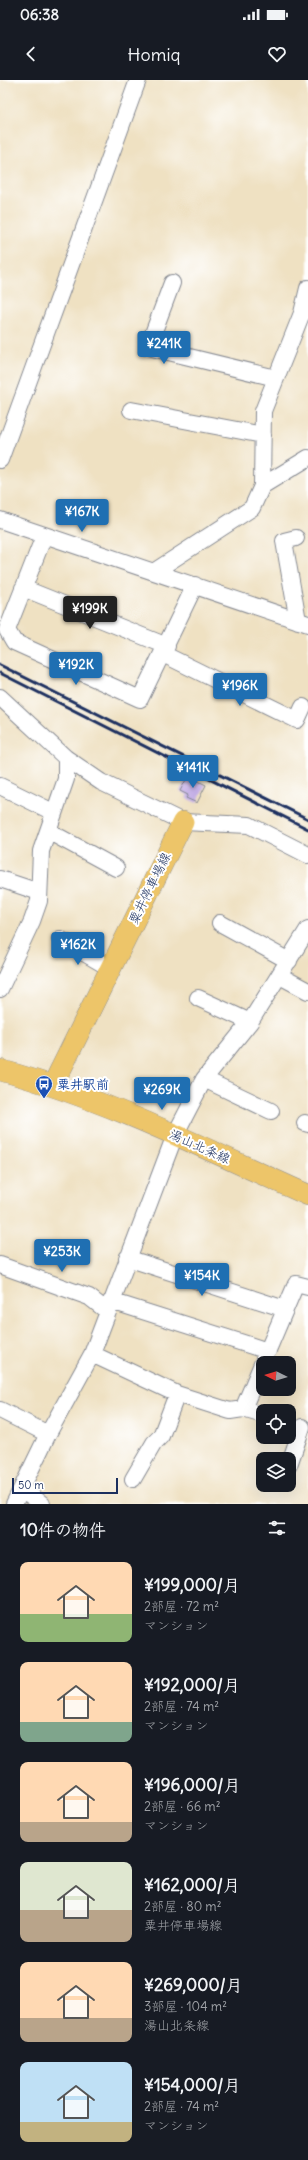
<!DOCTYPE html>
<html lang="ja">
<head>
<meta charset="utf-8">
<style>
  :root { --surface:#171b24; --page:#20242c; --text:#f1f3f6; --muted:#9ea1a6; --accent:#1f6fb2 }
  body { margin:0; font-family:Delius,"Klee One",sans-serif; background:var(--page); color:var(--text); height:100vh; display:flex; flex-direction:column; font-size:15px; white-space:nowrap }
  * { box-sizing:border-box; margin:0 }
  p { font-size:13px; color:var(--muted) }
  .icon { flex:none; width:22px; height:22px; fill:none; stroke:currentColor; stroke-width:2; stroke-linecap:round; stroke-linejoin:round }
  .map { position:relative; height:1424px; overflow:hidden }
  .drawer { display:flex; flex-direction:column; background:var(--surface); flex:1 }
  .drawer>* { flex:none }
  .needle { width:26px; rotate:275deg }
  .fabs { position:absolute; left:256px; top:1276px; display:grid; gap:8px }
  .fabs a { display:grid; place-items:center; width:40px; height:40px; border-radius:8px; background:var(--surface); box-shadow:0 4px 16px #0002; font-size:20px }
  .scale { position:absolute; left:12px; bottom:10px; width:106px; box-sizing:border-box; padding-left:4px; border:2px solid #1b2f5e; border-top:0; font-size:11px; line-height:14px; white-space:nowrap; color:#1b2f5e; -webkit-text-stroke:3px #fff; paint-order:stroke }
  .price { position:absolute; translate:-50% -34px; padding:0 9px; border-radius:4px; background:var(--accent); color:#fff; font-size:13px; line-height:26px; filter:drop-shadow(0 1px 2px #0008) }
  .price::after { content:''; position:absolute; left:50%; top:24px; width:12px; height:9px; margin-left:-6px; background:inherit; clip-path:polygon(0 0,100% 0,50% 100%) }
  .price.current { background:#222; color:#fff }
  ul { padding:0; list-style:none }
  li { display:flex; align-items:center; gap:12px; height:100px; padding:0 20px }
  li span { display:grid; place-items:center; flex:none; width:112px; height:80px; border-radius:8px; color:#555 }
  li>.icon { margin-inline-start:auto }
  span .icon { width:48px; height:48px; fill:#fffc; stroke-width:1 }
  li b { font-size:17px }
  h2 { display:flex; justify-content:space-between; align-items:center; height:48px; padding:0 20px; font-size:17px }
  .status { display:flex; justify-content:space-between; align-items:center; height:28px; padding:0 20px; background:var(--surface); direction:ltr }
  .status svg { height:11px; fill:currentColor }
  header { display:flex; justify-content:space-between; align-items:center; height:52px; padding:0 20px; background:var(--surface); font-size:18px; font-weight:600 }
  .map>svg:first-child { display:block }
  .building { fill:#c3aee5 }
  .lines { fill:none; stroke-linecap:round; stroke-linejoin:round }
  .minor-casing { stroke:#858890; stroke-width:18 }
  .major-casing { stroke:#858890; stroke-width:22 }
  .minor { stroke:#fff; stroke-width:16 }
  .major { stroke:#edc569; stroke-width:21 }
  .rail { stroke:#1b2f5e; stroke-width:3 }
  .labels { text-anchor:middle; stroke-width:4; stroke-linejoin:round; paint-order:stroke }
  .street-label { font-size:13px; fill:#1b2f5e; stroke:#fff }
  .transit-label { font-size:13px; font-weight:bold; fill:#164399; stroke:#fff; text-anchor:start }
</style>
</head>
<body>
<div class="status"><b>06:38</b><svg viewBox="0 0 49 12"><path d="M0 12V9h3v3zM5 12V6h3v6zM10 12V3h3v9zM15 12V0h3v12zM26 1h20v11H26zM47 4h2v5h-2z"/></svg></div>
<header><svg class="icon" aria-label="back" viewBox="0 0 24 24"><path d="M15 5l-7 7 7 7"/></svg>Homiq<svg class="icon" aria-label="heart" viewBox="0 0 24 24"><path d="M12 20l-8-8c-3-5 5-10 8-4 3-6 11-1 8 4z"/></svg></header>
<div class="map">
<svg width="308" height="1424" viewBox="0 0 308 1424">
  <rect width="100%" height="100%" fill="#fff"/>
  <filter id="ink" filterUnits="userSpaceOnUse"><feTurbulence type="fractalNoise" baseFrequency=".025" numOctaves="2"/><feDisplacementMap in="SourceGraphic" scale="8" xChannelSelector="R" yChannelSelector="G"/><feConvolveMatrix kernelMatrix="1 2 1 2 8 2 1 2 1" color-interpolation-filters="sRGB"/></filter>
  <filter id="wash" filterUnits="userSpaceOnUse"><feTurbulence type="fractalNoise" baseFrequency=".012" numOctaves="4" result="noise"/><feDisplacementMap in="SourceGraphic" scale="16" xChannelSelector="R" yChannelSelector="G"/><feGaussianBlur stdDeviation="0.9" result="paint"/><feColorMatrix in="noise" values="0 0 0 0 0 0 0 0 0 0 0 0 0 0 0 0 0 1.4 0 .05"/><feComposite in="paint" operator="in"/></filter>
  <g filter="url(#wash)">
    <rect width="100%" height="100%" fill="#efe1c2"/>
    <g id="blocks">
      <path class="building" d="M188,696L206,705L197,723L186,718L188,715L180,711Z"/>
    </g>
  </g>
  <g filter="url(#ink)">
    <use href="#blocks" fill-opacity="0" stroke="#858890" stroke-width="1"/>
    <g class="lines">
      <g class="minor-casing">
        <path id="minor" d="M172,203L148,267L276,298
          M131,330L263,355
          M0,380L138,0
          M262,406L308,378
          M0,440L308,544
          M44,456L7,550L14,562L140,619L195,505
          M296,458L284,461L298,541
          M155,491L252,428L262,406L263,331L302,233L308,208
          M23,508L167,566
          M163,574L297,640L303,627
          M0,617L66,678L101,702L183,742L249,745L308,775
          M0,706L53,732
          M48,751L116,788
          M0,799L39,812
          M220,843L289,881
          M60,859L110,888
          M280,896L308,911
          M0,909L32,841L39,821L41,771L66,699V678
          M198,918L250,942
          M204,999L271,1031
          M305,1043L308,1044
          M127,1178L285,1229
          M0,1185L89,1217L107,1231
          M111,1221L268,1271
          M92,1274L177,1314L230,1331L243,1329L263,1335
          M243,1329L296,1204L308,1207
          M0,1330L48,1354
          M289,1385L302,1347
          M133,1399L154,1363L161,1356L177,1314
          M22,1409L42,1424
          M14,1424L48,1354L92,1274L175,1055L204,999L250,942L308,849"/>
      </g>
      <g class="major-casing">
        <path id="major" d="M0,990C107,1019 207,1070 308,1115
          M53,1005L183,742"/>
      </g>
      <use href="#minor" class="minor"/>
      <use href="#major" class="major"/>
      <path class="rail" d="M0,585L308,739
        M0,593L308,749"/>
    </g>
  </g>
  <defs>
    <g id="bus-pin" transform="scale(0.9)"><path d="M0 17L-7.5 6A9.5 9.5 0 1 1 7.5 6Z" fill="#1a4fb4" stroke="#fff"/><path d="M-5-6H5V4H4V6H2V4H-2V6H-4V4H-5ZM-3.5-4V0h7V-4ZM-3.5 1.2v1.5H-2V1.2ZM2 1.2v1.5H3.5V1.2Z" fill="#fff"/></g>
  </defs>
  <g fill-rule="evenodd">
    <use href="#bus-pin" x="44" y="1004"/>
  </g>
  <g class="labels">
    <g class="street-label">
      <text transform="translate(149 808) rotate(-64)" y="5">粟井停車場線</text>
      <text transform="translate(200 1066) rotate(24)" y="5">湯山北条線</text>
    </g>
    <g class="transit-label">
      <text x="57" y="1009">粟井駅前</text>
    </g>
  </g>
</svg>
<div class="fabs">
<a><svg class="needle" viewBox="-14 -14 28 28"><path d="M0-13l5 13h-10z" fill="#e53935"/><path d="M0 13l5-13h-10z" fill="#9ea1a6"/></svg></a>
<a><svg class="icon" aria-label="locate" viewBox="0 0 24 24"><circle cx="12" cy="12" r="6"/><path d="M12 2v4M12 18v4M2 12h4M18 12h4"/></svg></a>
<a><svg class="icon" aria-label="layers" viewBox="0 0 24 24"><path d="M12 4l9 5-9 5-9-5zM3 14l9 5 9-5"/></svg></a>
</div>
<div class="scale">50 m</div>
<b class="price" style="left:164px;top:285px">¥241K</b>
<b class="price" style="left:82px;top:453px">¥167K</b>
<b class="price current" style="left:90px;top:550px">¥199K</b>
<b class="price" style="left:76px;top:606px">¥192K</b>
<b class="price" style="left:240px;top:627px">¥196K</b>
<b class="price" style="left:193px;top:709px">¥141K</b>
<b class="price" style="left:78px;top:886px">¥162K</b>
<b class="price" style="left:162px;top:1031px">¥269K</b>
<b class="price" style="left:62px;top:1193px">¥253K</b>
<b class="price" style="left:202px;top:1217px">¥154K</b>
</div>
<section class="drawer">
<h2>10件の物件<svg class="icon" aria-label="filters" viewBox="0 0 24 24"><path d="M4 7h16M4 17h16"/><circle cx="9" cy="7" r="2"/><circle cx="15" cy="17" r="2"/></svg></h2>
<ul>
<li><span style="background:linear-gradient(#ffd9b3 65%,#8fb573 0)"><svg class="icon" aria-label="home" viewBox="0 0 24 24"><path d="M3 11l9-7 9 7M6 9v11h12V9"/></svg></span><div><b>¥199,000/月</b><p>2部屋 · 72 m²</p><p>マンション</p></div></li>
<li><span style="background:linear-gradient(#ffd9b3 75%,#7fa58c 0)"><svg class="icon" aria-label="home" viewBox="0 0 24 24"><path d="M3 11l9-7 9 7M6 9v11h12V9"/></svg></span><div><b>¥192,000/月</b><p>2部屋 · 74 m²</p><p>マンション</p></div></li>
<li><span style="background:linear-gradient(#ffd9b3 75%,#b9a48a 0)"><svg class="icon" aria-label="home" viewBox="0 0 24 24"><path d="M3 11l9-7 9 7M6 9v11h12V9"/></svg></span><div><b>¥196,000/月</b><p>2部屋 · 66 m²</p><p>マンション</p></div></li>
<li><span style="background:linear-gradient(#dfe7d0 60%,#b9a48a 0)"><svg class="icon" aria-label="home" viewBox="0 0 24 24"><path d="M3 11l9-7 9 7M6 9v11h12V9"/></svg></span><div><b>¥162,000/月</b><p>2部屋 · 80 m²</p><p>粟井停車場線</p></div></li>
<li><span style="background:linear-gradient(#ffd9b3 70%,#b9a48a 0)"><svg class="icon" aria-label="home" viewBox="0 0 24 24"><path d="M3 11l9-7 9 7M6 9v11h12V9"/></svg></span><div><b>¥269,000/月</b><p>3部屋 · 104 m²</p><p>湯山北条線</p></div></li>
<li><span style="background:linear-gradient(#bfe0f5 75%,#c2b280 0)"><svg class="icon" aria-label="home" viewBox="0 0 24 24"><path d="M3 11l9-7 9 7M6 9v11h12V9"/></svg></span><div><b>¥154,000/月</b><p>2部屋 · 74 m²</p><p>マンション</p></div></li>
</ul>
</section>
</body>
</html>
